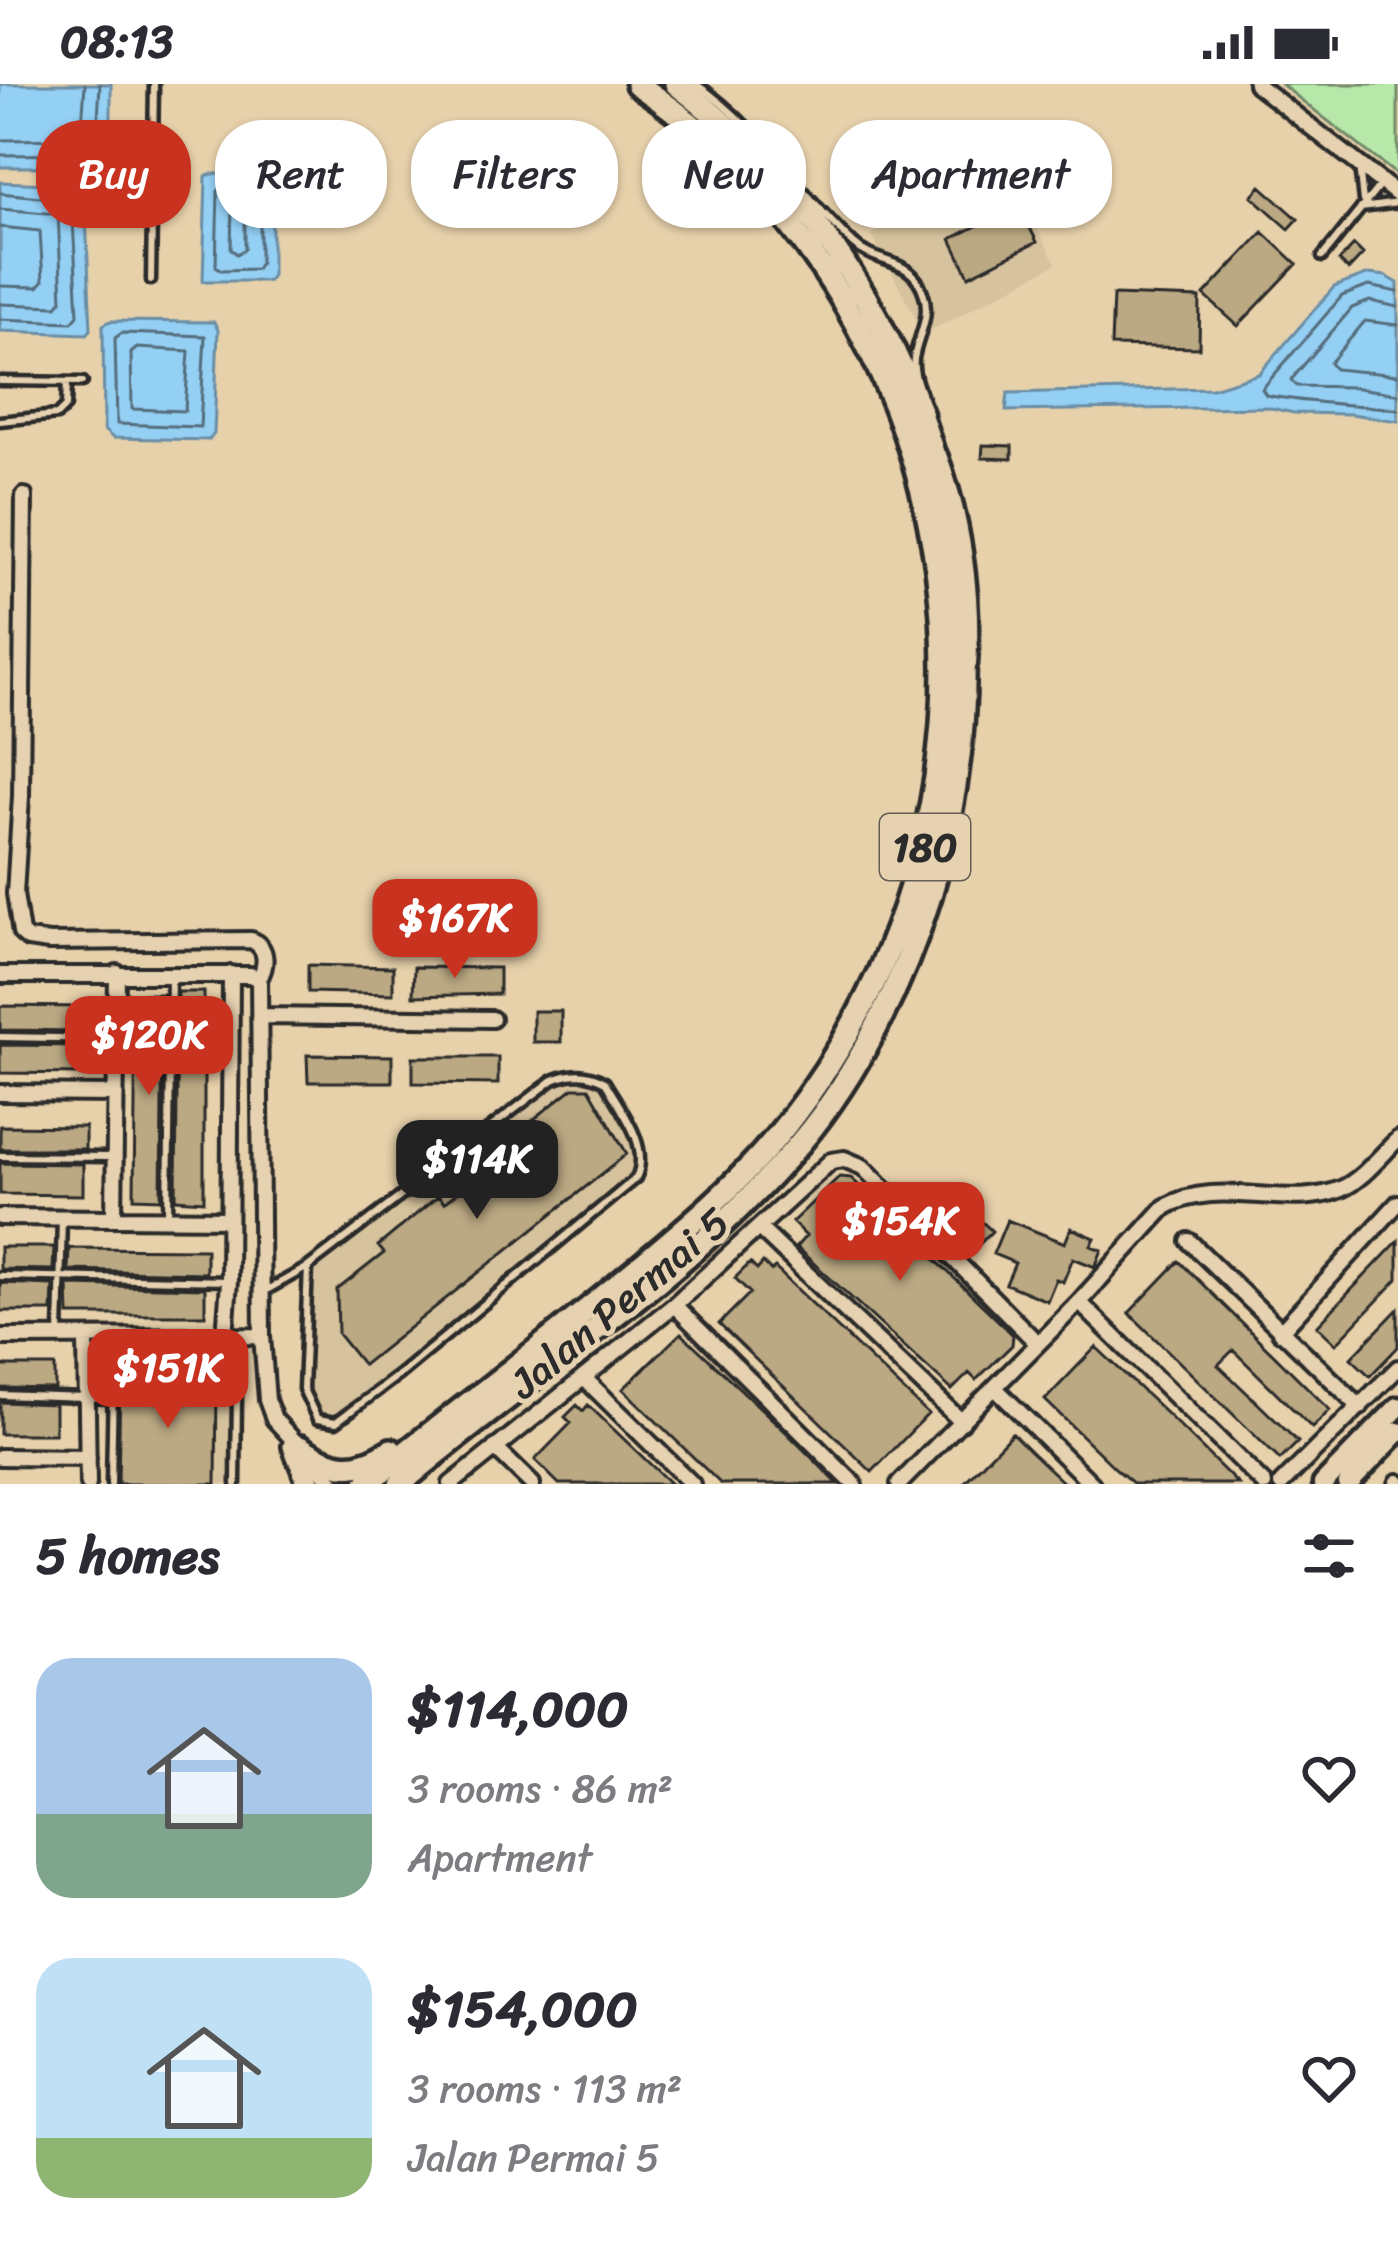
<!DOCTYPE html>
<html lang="en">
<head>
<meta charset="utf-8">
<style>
  :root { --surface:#fff; --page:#f2f2f3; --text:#2b2b33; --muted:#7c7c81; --accent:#c8321e }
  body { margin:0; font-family:Sriracha,sans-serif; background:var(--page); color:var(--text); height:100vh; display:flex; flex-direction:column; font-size:45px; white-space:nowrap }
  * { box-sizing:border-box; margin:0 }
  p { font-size:39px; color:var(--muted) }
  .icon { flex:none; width:66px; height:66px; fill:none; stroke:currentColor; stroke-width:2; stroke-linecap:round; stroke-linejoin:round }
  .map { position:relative; height:1400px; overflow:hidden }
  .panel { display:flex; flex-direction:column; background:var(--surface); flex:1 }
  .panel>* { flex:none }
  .guide { position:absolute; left:36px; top:36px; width:1326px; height:108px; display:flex; gap:24px }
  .price { position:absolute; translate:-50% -102px; padding:0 27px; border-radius:24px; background:var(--accent); color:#fff; font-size:39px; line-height:78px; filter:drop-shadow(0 3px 6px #0008) }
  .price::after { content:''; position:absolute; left:50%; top:72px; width:36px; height:27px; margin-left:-18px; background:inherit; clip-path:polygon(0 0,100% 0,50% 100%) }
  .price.on { background:#222; color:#fff }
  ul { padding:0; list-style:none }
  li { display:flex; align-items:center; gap:36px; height:300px; padding:0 36px }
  li span { display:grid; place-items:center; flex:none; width:336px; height:240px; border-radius:36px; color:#555 }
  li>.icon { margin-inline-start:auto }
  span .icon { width:144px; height:144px; fill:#fffc; stroke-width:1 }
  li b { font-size:51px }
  h2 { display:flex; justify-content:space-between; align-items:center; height:144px; padding:0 36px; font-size:51px }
  .pill { padding:0 42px; border-radius:48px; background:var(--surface); box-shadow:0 3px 9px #0004; font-size:42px; line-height:108px }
  .pill.on { background:var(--accent); color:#fff }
  .status { display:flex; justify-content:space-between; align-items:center; height:84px; padding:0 60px; background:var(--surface); direction:ltr }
  .status svg { height:33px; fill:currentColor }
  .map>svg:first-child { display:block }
  .built { fill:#d6c29d }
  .green { fill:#b7e8a9; stroke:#718a6a; stroke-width:3 }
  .water { fill:#94cff4; stroke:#6a8da4; stroke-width:3 }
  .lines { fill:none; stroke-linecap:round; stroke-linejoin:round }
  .shore { stroke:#556d7b; stroke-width:3 }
  .building { fill:#bba983; stroke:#2b2b2b; stroke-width:3 }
  .service-casing { stroke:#2b2b2b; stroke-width:15 }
  .minor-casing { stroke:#2b2b2b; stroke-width:22 }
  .secondary-casing { stroke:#2b2b2b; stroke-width:27 }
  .primary-casing { stroke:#2b2b2b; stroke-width:30 }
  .service { stroke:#e6d1b0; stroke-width:6 }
  .minor { stroke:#e6d1b0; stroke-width:14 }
  .secondary { stroke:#e6d1b0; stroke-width:18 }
  .primary { stroke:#e6d1b0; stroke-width:21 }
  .labels { text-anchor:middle; stroke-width:10; stroke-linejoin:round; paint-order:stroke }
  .shield { fill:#e6d1b0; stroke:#635d53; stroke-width:3 }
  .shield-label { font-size:39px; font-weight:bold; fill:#2b2b2b }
  .street-label { font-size:42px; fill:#2b2b2b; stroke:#e6d1b0 }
</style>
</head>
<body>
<div class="status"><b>08:13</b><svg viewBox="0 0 49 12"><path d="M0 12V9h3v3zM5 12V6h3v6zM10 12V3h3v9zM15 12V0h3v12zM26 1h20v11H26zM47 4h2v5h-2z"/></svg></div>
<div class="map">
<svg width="1398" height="1400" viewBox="0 0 1398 1400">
  <rect width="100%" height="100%" fill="#e7d1ab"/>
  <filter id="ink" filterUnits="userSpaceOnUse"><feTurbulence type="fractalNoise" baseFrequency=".00833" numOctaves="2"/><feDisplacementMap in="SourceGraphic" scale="24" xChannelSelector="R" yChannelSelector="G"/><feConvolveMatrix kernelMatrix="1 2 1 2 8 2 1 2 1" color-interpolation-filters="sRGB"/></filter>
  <g filter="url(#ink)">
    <path class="built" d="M1004,82L1056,180L924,250L871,150Z
      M567,993L604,1000L635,1059L637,1083L633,1091L399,1287L336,1335L319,1332L306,1305V1227L311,1186Z
      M212,1285L224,1290L234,1310L233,1400H115L120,1289Z"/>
    <path class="green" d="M1281,0H1398V92Z"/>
    <path class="water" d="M0,0H111V78L106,83H0Z
      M212,90H269L272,95V191L268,197H203L206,92Z
      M0,98L77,101L85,108L91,246L87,250L0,247Z
      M1369,190L1386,192L1398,199V337L1351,330L1294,329L1266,323L1006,327L1008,309L1212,304L1259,290L1334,203Z
      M110,237L214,238L218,246L214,350L209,356L113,354L104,346L103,241Z"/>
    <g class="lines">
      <path class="shore" d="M0,56L81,55L85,0
        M0,71L96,70L100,0
        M223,102H255L260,106V179L256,185L221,186L216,182L218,107Z
        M0,109L72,116L78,231L72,238L0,235
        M240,117L245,122V165L237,170L231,165L232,123Z
        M0,125L58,130L62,216L57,222L0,220
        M0,143L40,147L43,197L38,203L0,202
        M1398,208L1369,202L1342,212L1262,305L1266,311C1309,320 1354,320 1398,325
        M1398,223L1370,217L1352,224L1291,296L1297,302L1352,303L1398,310
        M1398,241L1365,237L1330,279L1335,285L1398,291
        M122,249L205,252L200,343L117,340L115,254Z
        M137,264L189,267L185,327L132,325L131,269Z"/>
    </g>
    <path class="building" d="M1009,102L1037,158L969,192L951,155L994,133L984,114Z
      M1261,102L1298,135L1289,145L1252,112Z
      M1263,148L1297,180L1238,242L1204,211Z
      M1354,161L1363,170L1348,186L1339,177Z
      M1113,211L1200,214L1199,264L1111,262Z
      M983,361L1012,362V375L982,374Z
      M308,881L393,883V910L308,908Z
      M414,883L499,884V910L413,912Z
      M178,908H204V1117L176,1115Z
      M144,910H163L161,1115L134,1114L136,920H143Z
      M0,922L85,923V947L0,946Z
      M533,927H561V958H533Z
      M0,961L85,962L84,990L0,989Z
      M307,971L392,972V998H308Z
      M413,973H498V1000L413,999Z
      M573,1004H589L627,1070L363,1281L338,1250L337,1206L384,1169L378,1162L438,1112L444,1119L506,1070L500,1062Z
      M0,1042L85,1043V1065H0Z
      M0,1079L83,1080V1111L0,1110Z
      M839,1093L851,1094L1013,1251L1012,1261L976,1296L969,1289L952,1306L796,1163L806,1152L792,1138Z
      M980,1136L992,1147L974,1166L962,1155Z
      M1007,1136L1065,1159L1071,1144L1095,1154L1091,1162L1102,1166L1095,1183L1073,1174L1063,1198L1056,1195L1047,1217L1006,1200L1015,1179L993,1170Z
      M1398,1157V1195L1336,1260L1317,1242Z
      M0,1163H54L53,1186L0,1185Z
      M69,1164L206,1165V1189L68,1186Z
      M1179,1177L1330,1326L1312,1344L1233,1266L1218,1281L1298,1358L1280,1376L1129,1229Z
      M750,1179L757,1186L763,1179L771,1187L775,1184L928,1330L872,1388L719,1240L750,1209L735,1194Z
      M0,1199L53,1201L52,1227H0Z
      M68,1201L205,1204V1231H69Z
      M1398,1225V1263L1370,1292L1351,1274Z
      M681,1249L788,1350L838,1400H721L623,1305Z
      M1096,1263L1168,1331L1238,1400H1134L1116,1385L1045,1316Z
      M0,1282H55V1305L0,1304Z
      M128,1293L209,1294L217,1301L216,1400H118L120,1301Z
      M0,1318L55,1320V1350H0Z
      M577,1321L583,1327L588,1321L671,1400H559L535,1376L571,1339L565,1333Z
      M1012,1349L1030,1367L1065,1400H963Z"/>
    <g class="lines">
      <g class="service-casing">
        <path id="service" d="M696,0C760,44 798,108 854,160C877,182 913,172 924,211C931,234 917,254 914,275C912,292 923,313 929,329
          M1359,82L1363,117
          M1361,124L1398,119
          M1322,173L1380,101
          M151,196L154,0
          M0,297L83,298
          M0,337L57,331L66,322L67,299
          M943,370C967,434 978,512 973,581
          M0,953L116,955
          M0,1072L110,1073
          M168,1133L171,890
          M0,1192L229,1197
          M265,1207L308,1183L553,996C572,988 587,988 605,998C621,1026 651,1062 636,1094L400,1290L336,1338L317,1335L303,1305L308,1183
          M59,1251L62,1133
          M0,1311L113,1315
          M111,1400L113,1296L118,1286L126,1283L208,1281L228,1290L237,1309L236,1400"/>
      </g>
      <g class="minor-casing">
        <path id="minor" d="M1256,0L1398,111
          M24,412L21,712L15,810L21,849L28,855L49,858L251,856C268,863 267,881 259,895
          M0,891H250L259,895L262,1252L267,1316L274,1335L334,1400
          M261,932L492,935
          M0,1009L115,1010
          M114,1132L117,889
          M0,1133L229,1135
          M759,1144L962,1338
          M1189,1157L1360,1323
          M1079,1218L1264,1400
          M674,1221L854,1400
          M1280,1248L1398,1119
          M225,1252L229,1197L231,890
          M0,1253L262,1252
          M86,1255L88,1400
          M584,1294L692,1400
          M995,1304L1092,1400
          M495,1364L532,1400
          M0,1373L88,1374
          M451,1400L674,1221L831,1077L844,1075L863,1083L1036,1258
          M899,1400L1079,1218L1165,1123C1218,1092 1288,1127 1341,1105C1363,1095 1381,1071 1398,1055
          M1281,1400L1398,1284
          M1397,1400L1398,1398"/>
      </g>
      <g class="secondary-casing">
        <path id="secondary" d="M1323,1400L1398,1323
          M1348,1400L1398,1348"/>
      </g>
      <g class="primary-casing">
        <path id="primary" d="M294,1362L309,1400
          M300,1363C334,1385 356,1389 391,1366
          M366,1400C449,1334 533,1270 615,1203C675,1153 738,1103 786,1041C1041,717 984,235 637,0
          M400,1400C532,1287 687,1193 800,1059C859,989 903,899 930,812C1021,510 929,194 676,0"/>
      </g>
      <use href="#service" class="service"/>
      <use href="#minor" class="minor"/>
      <use href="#secondary" class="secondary"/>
      <use href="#primary" class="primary"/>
    </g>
  </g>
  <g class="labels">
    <rect class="shield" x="880" y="730" width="90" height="66" rx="9"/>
    <g class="shield-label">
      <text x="925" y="777">180</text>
    </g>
    <g class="street-label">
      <text transform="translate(619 1218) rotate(-40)" y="15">Jalan Permai 5</text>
    </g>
  </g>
</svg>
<b class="price" style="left:455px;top:897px">$167K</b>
<b class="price" style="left:149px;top:1014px">$120K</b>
<b class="price on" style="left:477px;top:1138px">$114K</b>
<b class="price" style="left:900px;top:1200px">$154K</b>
<b class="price" style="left:168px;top:1347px">$151K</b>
<div class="guide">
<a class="pill on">Buy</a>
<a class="pill">Rent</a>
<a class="pill">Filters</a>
<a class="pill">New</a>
<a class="pill">Apartment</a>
</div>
</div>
<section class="panel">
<h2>5 homes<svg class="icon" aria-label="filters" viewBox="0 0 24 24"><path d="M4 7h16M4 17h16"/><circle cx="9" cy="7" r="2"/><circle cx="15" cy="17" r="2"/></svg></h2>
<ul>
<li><span style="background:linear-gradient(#a9c7e8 65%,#7fa58c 0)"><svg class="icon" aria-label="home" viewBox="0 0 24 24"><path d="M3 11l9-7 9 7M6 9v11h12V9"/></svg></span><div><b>$114,000</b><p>3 rooms · 86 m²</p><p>Apartment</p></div><svg class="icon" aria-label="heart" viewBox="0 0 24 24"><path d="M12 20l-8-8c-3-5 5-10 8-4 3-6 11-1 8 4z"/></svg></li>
<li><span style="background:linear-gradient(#bfe0f5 75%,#8fb573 0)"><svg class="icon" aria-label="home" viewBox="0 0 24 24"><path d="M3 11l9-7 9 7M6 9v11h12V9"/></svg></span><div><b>$154,000</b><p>3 rooms · 113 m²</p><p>Jalan Permai 5</p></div><svg class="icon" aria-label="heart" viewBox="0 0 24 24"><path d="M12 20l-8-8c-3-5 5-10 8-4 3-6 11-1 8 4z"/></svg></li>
</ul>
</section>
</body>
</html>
